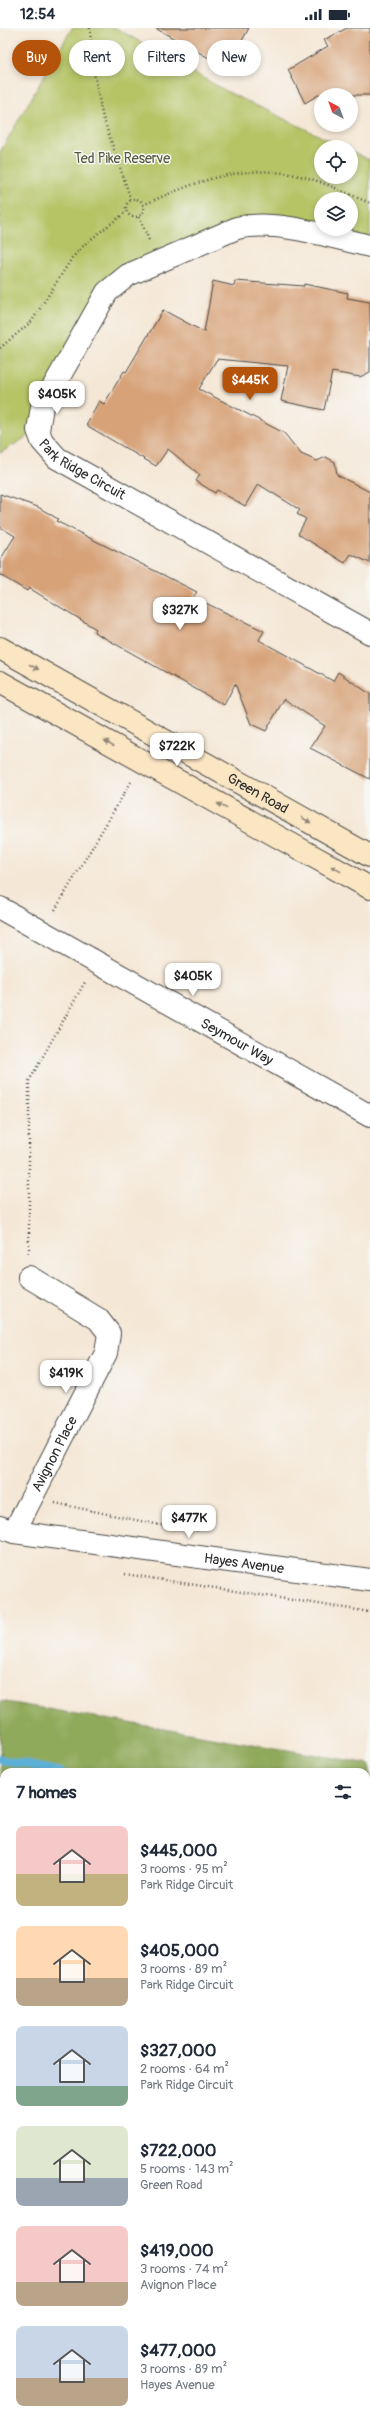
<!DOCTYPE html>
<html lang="en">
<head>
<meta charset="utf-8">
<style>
  :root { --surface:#fff; --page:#f6f6f7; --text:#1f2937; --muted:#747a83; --accent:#b45309 }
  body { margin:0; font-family:Pangolin,sans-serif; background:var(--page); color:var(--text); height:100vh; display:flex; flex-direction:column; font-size:15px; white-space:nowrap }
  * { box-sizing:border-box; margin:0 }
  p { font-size:13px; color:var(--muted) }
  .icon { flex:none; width:22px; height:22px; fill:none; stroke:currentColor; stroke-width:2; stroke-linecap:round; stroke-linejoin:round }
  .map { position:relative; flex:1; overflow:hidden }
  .details { position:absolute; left:0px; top:1740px; width:370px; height:656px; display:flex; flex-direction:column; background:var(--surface); border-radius:12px 12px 0 0; box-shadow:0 2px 6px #0003 }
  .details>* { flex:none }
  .top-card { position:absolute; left:12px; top:12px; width:346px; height:36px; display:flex; gap:8px }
  .needle { width:26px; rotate:319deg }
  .tools { position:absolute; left:314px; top:60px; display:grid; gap:8px }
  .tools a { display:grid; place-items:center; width:44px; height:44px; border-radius:50%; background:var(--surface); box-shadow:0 2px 6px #0003; font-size:20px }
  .price { position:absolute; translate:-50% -34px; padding:0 9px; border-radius:8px; background:#fff; color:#222; font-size:13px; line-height:26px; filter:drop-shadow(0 1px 2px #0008) }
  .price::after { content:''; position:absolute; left:50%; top:24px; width:12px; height:9px; margin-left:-6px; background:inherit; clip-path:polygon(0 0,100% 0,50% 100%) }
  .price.selected { background:var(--accent); color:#fff }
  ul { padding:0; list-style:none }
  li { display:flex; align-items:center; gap:12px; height:100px; padding:0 16px }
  li span { display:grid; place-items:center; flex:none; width:112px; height:80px; border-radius:8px; color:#555 }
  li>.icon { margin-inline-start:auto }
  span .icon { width:48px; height:48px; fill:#fffc; stroke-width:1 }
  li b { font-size:17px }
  h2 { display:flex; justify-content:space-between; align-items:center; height:48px; padding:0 16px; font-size:17px }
  .chip { padding:0 14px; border-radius:18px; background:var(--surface); box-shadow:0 2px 6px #0003; font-size:14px; line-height:36px }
  .chip.selected { background:var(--accent); color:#fff }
  .status { display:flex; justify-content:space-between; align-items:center; height:28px; padding:0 20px; background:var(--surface); direction:ltr }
  .status svg { height:11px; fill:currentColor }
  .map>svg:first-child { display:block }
  .green { fill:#b6c466; stroke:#707848; fill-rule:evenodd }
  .forest { fill:#90aa5b; stroke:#5e6a43 }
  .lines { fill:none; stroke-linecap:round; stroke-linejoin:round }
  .stream { stroke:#5db1d9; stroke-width:8 }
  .building { fill:#d7a278 }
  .minor-casing { stroke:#494744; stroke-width:24 }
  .secondary-casing { stroke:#494744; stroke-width:24 }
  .path { stroke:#494744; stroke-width:2.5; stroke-dasharray:1 3; stroke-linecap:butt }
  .minor { stroke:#fff; stroke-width:22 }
  .secondary { stroke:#fbe6c4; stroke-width:22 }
  .oneway { fill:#938878 }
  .labels { text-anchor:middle; stroke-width:3; stroke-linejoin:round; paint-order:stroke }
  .park-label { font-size:14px; fill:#55593d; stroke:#f6f6f2 }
  .street-label { font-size:14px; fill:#2b2b2b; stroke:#f6f6f2 }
</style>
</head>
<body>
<div class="status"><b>12:54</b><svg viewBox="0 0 49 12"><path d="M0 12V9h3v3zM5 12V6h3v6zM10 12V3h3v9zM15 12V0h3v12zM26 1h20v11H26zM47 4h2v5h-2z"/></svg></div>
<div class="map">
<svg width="370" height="2396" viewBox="0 0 370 2396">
  <rect width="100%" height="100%" fill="#f6f6f2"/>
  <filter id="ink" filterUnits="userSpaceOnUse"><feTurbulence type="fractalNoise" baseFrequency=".025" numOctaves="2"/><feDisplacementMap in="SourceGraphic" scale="8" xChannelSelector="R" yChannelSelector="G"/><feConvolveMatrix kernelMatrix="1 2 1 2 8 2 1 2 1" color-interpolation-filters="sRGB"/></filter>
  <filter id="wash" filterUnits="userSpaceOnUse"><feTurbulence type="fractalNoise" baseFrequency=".012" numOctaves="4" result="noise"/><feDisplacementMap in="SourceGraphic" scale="16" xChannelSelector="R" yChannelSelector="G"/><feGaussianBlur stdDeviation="0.9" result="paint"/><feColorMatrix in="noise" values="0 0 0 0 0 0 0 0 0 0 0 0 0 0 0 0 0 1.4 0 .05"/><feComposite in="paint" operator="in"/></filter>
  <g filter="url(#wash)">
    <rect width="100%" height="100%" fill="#f5e7d5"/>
    <path class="green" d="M72,0H116L226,63L343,119H321V149H351V123L370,132V218L264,196L128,246L38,402L0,425V124ZM321,171H351V201H321Z"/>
    <path class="forest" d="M0,1673L370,1736V1852L366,1851V1744H4V1798H0Z"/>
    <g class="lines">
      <path class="stream" d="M0,1731L61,1744
        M366,1790H370"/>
    </g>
    <g id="blocks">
      <path class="building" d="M155,0H249L227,40Z
        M347,0H370V67H318L305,75L288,42L328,18L324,12Z
        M213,253L234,258L235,253L304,258V256L348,265L347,270L370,274V344L360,349L332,344L324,382L281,373L288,338L217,331L199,361L284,405L301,426L317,433L326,429L335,434L337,447L370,464V535L351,526L345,535L298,506L306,491L297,486L300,482L258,456L245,478L217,462L215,465L196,453L200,447L168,421L156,438L86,397L99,373L104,376L124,343L126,344L163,282L204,304Z
        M0,466L38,479L58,491L56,493L197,564L193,569L264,603L259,612L333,653L338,644L370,666V751L310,720L325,698L284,671L266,703L251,696L235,656L224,677L94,604L96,601L29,560L27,563L0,547V532L15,508L0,499Z"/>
    </g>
  </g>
  <g filter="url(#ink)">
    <use href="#blocks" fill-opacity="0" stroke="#494744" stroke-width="1"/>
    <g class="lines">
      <g class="minor-casing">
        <g id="minor">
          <path id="s1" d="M370,218C331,209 276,191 237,200L128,247L107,264L42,379L38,402L42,413L57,430L370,605"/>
          <path id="s2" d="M0,880L370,1088"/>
          <path id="s3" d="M0,1499L14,1504L370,1552"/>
          <path id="s4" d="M14,1504L106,1325L109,1305L98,1291L29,1249"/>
          <path d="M0,2115L4,2117"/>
          <path d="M366,2326L370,2328"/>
        </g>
      </g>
      <g class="secondary-casing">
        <g id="secondary">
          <path id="s5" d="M0,620L370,828"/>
          <path d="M0,654L370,860"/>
        </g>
      </g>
      <path class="path" d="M90,0L92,34L102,86L131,172
        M126 180a9 9 0 1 1 18 0a9 9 0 1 1-18 0Z
        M143,177C200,152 245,133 308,150C329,156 350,167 370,175
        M139,189L149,212
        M0,320L32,293L72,230L86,215L126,184
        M55,882L131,754
        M29,1225V1053L85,954
        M55,1475L155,1496L198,1502
        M125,1546L370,1584
        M0,1779L4,1780
        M366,1856L370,1857
        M0,2081L4,2083
        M344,2396L346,2392"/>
      <use href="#minor" class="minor"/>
      <use href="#secondary" class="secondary"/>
    </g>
    <defs><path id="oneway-solid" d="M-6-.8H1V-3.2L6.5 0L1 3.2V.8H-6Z"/></defs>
    <g class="oneway">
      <use href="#oneway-solid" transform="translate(34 639) rotate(29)"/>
      <use href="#oneway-solid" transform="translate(109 715) rotate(-151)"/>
      <use href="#oneway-solid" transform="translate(222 778) rotate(-151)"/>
      <use href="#oneway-solid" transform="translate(306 792) rotate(29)"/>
      <use href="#oneway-solid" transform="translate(336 841) rotate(-151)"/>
    </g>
  </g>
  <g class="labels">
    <g class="park-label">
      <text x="122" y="135">Ted Pike Reserve</text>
    </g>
    <g class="street-label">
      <text dy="5" stroke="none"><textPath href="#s1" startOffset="498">Park Ridge Circuit</textPath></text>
      <text dy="5" stroke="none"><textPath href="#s5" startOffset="296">Green Road</textPath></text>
      <text dy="5" stroke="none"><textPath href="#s2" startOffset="272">Seymour Way</textPath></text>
      <text dy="5" stroke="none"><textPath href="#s4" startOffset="88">Avignon Place</textPath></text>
      <text dy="5" stroke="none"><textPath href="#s3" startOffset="247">Hayes Avenue</textPath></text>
    </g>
  </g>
</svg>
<div class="tools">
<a><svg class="needle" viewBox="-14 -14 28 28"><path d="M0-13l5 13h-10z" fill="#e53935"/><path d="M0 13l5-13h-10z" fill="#747a83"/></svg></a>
<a><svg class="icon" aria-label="locate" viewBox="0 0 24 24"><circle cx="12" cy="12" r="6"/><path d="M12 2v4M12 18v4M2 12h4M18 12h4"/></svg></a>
<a><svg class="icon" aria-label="layers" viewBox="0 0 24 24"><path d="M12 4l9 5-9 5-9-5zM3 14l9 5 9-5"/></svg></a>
</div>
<b class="price selected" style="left:250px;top:373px">$445K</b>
<b class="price" style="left:57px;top:387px">$405K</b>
<b class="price" style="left:180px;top:603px">$327K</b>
<b class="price" style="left:177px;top:739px">$722K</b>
<b class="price" style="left:193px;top:969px">$405K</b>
<b class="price" style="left:66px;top:1366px">$419K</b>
<b class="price" style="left:189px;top:1511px">$477K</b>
<div class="top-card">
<a class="chip selected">Buy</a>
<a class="chip">Rent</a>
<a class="chip">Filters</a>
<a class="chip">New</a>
</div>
<section class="details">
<h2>7 homes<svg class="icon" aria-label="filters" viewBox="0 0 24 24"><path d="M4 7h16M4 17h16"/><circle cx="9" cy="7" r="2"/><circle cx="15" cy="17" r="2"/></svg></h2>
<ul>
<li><span style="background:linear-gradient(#f6c9c9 60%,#c2b280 0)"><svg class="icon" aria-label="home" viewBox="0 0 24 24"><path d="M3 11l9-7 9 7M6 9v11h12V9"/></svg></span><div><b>$445,000</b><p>3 rooms · 95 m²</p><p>Park Ridge Circuit</p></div></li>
<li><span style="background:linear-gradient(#ffd9b3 65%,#b9a48a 0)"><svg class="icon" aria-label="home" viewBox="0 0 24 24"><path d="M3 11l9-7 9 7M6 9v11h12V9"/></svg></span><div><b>$405,000</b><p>3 rooms · 89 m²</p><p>Park Ridge Circuit</p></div></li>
<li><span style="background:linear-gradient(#c9d6e8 75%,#7fa58c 0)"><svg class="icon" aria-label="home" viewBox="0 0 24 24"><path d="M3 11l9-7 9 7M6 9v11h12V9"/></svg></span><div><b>$327,000</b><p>2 rooms · 64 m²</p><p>Park Ridge Circuit</p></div></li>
<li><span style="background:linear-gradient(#dfe7d0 65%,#9aa5b1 0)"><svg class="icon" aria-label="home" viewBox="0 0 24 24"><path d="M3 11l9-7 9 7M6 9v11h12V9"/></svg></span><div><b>$722,000</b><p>5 rooms · 143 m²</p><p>Green Road</p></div></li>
<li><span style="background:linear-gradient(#f6c9c9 70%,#b9a48a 0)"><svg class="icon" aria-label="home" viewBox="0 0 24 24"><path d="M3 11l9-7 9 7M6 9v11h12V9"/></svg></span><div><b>$419,000</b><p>3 rooms · 74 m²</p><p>Avignon Place</p></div></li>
<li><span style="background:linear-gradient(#c9d6e8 65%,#b9a48a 0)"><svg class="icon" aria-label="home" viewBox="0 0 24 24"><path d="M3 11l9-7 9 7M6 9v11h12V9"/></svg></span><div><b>$477,000</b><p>3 rooms · 89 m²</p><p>Hayes Avenue</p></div></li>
</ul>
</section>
</div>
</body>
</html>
